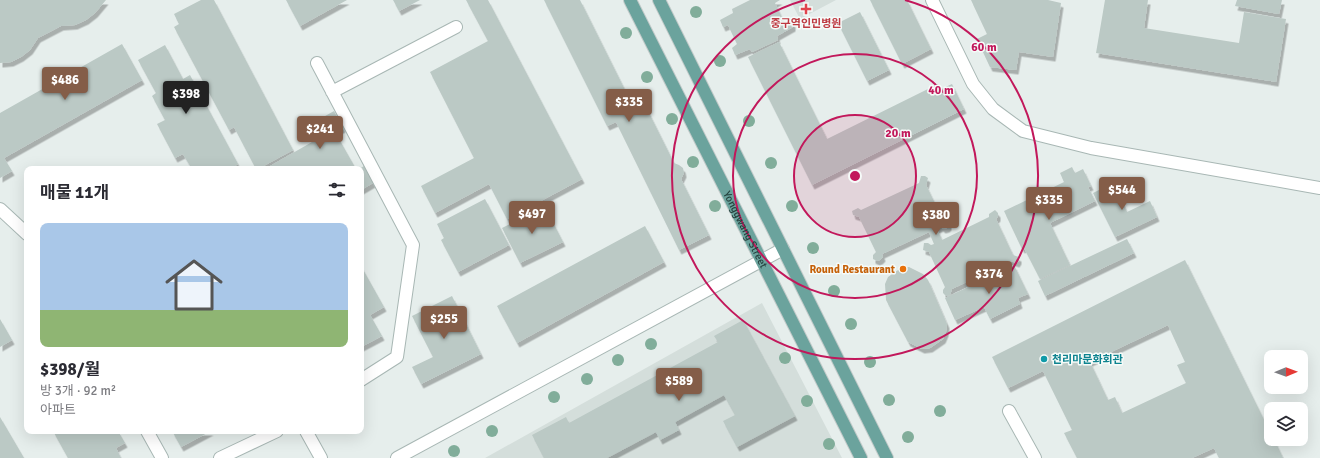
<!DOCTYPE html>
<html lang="ko">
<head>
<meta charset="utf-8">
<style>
  :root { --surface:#fff; --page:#f2f2f3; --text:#2b2b33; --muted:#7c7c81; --line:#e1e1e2; --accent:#845d48 }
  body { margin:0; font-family:Signika,"Noto Sans KR",sans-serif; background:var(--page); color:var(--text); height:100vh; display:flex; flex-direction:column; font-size:15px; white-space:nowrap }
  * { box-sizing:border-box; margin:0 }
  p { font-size:13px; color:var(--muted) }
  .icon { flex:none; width:22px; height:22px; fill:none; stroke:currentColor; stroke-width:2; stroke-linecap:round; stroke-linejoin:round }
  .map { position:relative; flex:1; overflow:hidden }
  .sheet { position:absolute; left:24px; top:166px; width:340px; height:268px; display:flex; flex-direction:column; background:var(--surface); border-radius:8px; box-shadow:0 4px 16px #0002 }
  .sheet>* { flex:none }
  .needle { width:26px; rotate:89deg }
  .buttons { position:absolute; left:1264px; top:350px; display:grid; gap:8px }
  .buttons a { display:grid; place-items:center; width:44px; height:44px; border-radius:8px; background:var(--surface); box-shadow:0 4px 16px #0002; font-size:20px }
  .price { position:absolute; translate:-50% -34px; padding:0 9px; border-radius:4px; background:var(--accent); color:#fff; font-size:13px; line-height:26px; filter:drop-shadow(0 1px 2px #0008) }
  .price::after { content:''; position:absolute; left:50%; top:24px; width:12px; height:9px; margin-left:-6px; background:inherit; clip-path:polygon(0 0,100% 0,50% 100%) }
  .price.selected { background:#222; color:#fff }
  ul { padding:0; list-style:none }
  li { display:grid; align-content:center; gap:8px; height:212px; padding:0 16px }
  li+li { border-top:1px solid var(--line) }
  li span { display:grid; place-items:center; height:124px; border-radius:8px; color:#555 }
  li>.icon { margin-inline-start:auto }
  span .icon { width:72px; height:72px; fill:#fffc; stroke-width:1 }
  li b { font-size:17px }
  h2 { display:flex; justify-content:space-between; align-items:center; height:48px; padding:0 16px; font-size:17px }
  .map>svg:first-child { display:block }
  .built { fill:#d4dedb }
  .building { fill:#bbc9c5; fill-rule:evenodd; filter:url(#shadow) }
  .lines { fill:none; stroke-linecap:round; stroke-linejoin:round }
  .minor-casing { stroke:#a8b7b4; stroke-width:14 }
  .major-casing { stroke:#c2cac9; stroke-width:14 }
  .minor { stroke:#fff; stroke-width:12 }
  .major { stroke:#6ba39d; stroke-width:12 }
  .tree { fill:#81ad9a }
  .ring { fill:none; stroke:#c2185b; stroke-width:2 }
  .health-dot { fill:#e0444e; stroke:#f6fbf9; stroke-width:1.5 }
  .food-dot { fill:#e8710a; stroke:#f6fbf9; stroke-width:1.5 }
  .culture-dot { fill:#0f9aa8; stroke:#f6fbf9; stroke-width:1.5 }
  .labels { text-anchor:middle; stroke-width:3; stroke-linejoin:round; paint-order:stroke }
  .health-label { font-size:11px; font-weight:bold; fill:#be3a42; stroke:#f6fbf9 }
  .street-label { font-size:11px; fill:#24413d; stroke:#f6fbf9 }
  .food-label { font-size:11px; font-weight:bold; fill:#c56008; stroke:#f6fbf9; text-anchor:end }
  .culture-label { font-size:11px; font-weight:bold; fill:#0d838f; stroke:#f6fbf9; text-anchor:start }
  .centre { fill:#c2185b; stroke:#f6fbf9; stroke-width:2 }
  .ring-label { font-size:12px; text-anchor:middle; font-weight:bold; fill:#c2185b; stroke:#f6fbf9; stroke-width:3; stroke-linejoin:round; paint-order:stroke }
</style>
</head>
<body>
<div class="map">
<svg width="1320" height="458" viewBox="0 0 1320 458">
  <defs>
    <filter id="shadow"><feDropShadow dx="2.5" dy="4.5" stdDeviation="0" flood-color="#0004"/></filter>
  </defs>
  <rect width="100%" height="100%" fill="#e6eeec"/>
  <path class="built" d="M790,0H836L800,19Z
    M762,303L842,458H485Z"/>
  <path class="building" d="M0,0H106L95,13L86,20L75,25L61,26L38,38L30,50L21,57L11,62L0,63Z
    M201,0H214L293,150L258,169H256L234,127L229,130L174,27L179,24L174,14Z
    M286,0H347L300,26Z
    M393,0H420L399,11Z
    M466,0H488L582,179L507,219L489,184L435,213L421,186L474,158L430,72L488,41Z
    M544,0H580L636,112L646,107L674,163L679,165L683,168L684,173L681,179L709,235L679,250L616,122L607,126Z
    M750,0H780L775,3L784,22L790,21L793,23V27L777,36L778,40L752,52L750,49L735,55L732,48L737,44L728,25L723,27L720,20L733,13L732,9Z
    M870,0H907L931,49L902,64Z
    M971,0H1048L1061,3L1053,57L1019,52L1016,70L990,67L977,39L987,34Z
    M1105,0H1148L1144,28L1239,43L1244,12L1286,19L1276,82L1096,53Z
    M1237,0H1282L1279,14L1235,6Z
    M860,12L889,70L867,81L838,23Z
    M779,42L827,139L938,84L941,89L952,84L964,109L812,185L748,57Z
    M122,44L142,80L4,158L12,171L0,178V113Z
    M165,45L183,79L190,75L238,164L230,169H192L183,154L175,158L157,124L165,120L152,96L156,93L138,60Z
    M334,111L343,128L335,132L356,169H265L319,138L311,124Z
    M364,166L373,183L361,190V168Z
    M1072,167L1075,173L1083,169L1091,186L1088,187L1095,201L1050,223L1070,265L1040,279L1024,248L1022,249L1004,211L1064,182L1060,173Z
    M921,176H925L928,178L926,185L943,220L949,222V226L947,228L943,229L941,227L937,229L942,240L989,217V214L995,210L998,213V217L996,219L1013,255L1019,257V260L1017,263L1010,261L952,289L950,295L946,296L943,293V290L945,287L929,252L923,250L924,243H928L931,245L934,244L929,232L882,254L883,257L880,260L877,261L873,259V255L876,252L859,217L853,215L852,211L858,208L861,210L919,183Z
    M1113,183L1127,212L1150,201L1157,217L1115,237L1093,193Z
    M485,199L509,245L458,272L441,240L444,238L437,224Z
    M545,207L563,242L520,263L502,228Z
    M645,226L664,262L517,343L497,306Z
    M1127,239L1134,253L1045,296L1038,281Z
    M1185,260L1271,434V439H1274L1283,458H1219L1214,448L1192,458H1077L1064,433L1072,430L1043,371L1008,388L992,357ZM1168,325L1185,362L1177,365L1186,383L1122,413L1115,397L1108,400L1090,362Z
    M1014,265L1028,294L1018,298L1020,304L990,319L984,307L955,320L945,298Z
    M361,266L384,307L370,315L382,336L361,347Z
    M909,267L923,274L928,280L947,324L946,332L943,339L930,348L922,349L908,342L886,300L885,284L888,277L901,268Z
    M452,296L481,354L421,384L412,367L433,357L412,316Z
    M0,319L12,340L0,347Z
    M743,320L795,416L737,447L723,421L735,415L724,395L675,422L679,430L660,440L656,432L607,458H544L532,435L566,417L569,423L718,342L714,336Z
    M0,417L24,458H0Z
    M53,431H118L125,443L116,448L121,458H68Z
    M172,431H211L181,447Z"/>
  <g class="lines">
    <g class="minor-casing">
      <path id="minor" d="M932,0L973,84L993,109L1023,131L1091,148L1320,188
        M317,63L413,245L397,357L361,380
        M332,92L456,27
        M0,209L27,234
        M1009,411L1035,458
        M147,431L162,458
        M306,431L321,458
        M220,458L277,431
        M397,458L783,249"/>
    </g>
    <g class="major-casing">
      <g id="major">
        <path id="s1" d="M630,0L861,458"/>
        <path d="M659,0L887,458"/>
      </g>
    </g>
    <use href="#minor" class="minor"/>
    <use href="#major" class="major"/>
  </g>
  <g class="tree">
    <circle cx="696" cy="12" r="6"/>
    <circle cx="626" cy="33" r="6"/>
    <circle cx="720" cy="61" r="6"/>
    <circle cx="647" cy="77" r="6"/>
    <circle cx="672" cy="119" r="6"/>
    <circle cx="749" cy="121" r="6"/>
    <circle cx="693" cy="162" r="6"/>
    <circle cx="771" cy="163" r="6"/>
    <circle cx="715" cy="206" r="6"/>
    <circle cx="792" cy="206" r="6"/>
    <circle cx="813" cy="248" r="6"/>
    <circle cx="834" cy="291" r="6"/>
    <circle cx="851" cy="324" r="6"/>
    <circle cx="651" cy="344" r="6"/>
    <circle cx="785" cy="358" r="6"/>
    <circle cx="618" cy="360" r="6"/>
    <circle cx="870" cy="362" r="6"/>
    <circle cx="587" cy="379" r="6"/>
    <circle cx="554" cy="397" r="6"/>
    <circle cx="889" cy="400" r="6"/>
    <circle cx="807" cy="401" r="6"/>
    <circle cx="940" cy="411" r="6"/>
    <circle cx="492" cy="431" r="6"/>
    <circle cx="908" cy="437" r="6"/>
    <circle cx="829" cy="444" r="6"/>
    <circle cx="454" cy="451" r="6"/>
  </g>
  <circle cx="855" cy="176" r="61" fill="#c2185b" fill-opacity=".12"/>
  <g class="ring">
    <circle cx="855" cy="176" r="61"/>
    <circle cx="855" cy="176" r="122"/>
    <path d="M905 0A183 183 0 1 1 805 0"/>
  </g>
  <path class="health-dot" d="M804 3h4v4h4v4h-4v4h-4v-4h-4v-4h4z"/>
  <circle class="food-dot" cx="903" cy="269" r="4"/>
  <circle class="culture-dot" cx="1044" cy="359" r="4"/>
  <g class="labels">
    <g class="health-label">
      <text x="806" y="27">중구역인민병원</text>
    </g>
    <g class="street-label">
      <text dy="4" stroke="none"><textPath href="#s1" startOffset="257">Yonggwang Street</textPath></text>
    </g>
    <g class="food-label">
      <text x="895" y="273">Round Restaurant</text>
    </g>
    <g class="culture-label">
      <text x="1052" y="363">천리마문화회관</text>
    </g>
  </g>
  <circle cx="855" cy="176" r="6" class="centre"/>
  <g class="ring-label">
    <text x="984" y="51">60 m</text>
    <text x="941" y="94">40 m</text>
    <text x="898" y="137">20 m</text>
  </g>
</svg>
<div class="buttons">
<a><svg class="needle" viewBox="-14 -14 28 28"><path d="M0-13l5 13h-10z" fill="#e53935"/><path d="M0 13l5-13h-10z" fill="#7c7c81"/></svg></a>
<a><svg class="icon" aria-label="layers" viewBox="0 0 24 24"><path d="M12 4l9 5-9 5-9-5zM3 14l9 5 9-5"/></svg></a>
</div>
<b class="price" style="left:65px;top:101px">$486</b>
<b class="price selected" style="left:186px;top:115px">$398</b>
<b class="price" style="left:629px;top:123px">$335</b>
<b class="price" style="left:320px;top:150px">$241</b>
<b class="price" style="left:1122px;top:211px">$544</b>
<b class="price" style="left:1049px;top:221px">$335</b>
<b class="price" style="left:532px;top:235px">$497</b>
<b class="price" style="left:936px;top:236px">$380</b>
<b class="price" style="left:989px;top:295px">$374</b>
<b class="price" style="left:444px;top:340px">$255</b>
<b class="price" style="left:679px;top:402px">$589</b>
<section class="sheet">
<h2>매물 11개<svg class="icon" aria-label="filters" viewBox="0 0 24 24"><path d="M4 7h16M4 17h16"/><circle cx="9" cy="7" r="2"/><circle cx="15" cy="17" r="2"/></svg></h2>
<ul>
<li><span style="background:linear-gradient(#a9c7e8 70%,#8fb573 0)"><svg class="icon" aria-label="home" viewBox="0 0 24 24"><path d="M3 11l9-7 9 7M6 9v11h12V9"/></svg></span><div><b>$398/월</b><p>방 3개 · 92 m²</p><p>아파트</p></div></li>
</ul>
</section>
</div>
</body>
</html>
